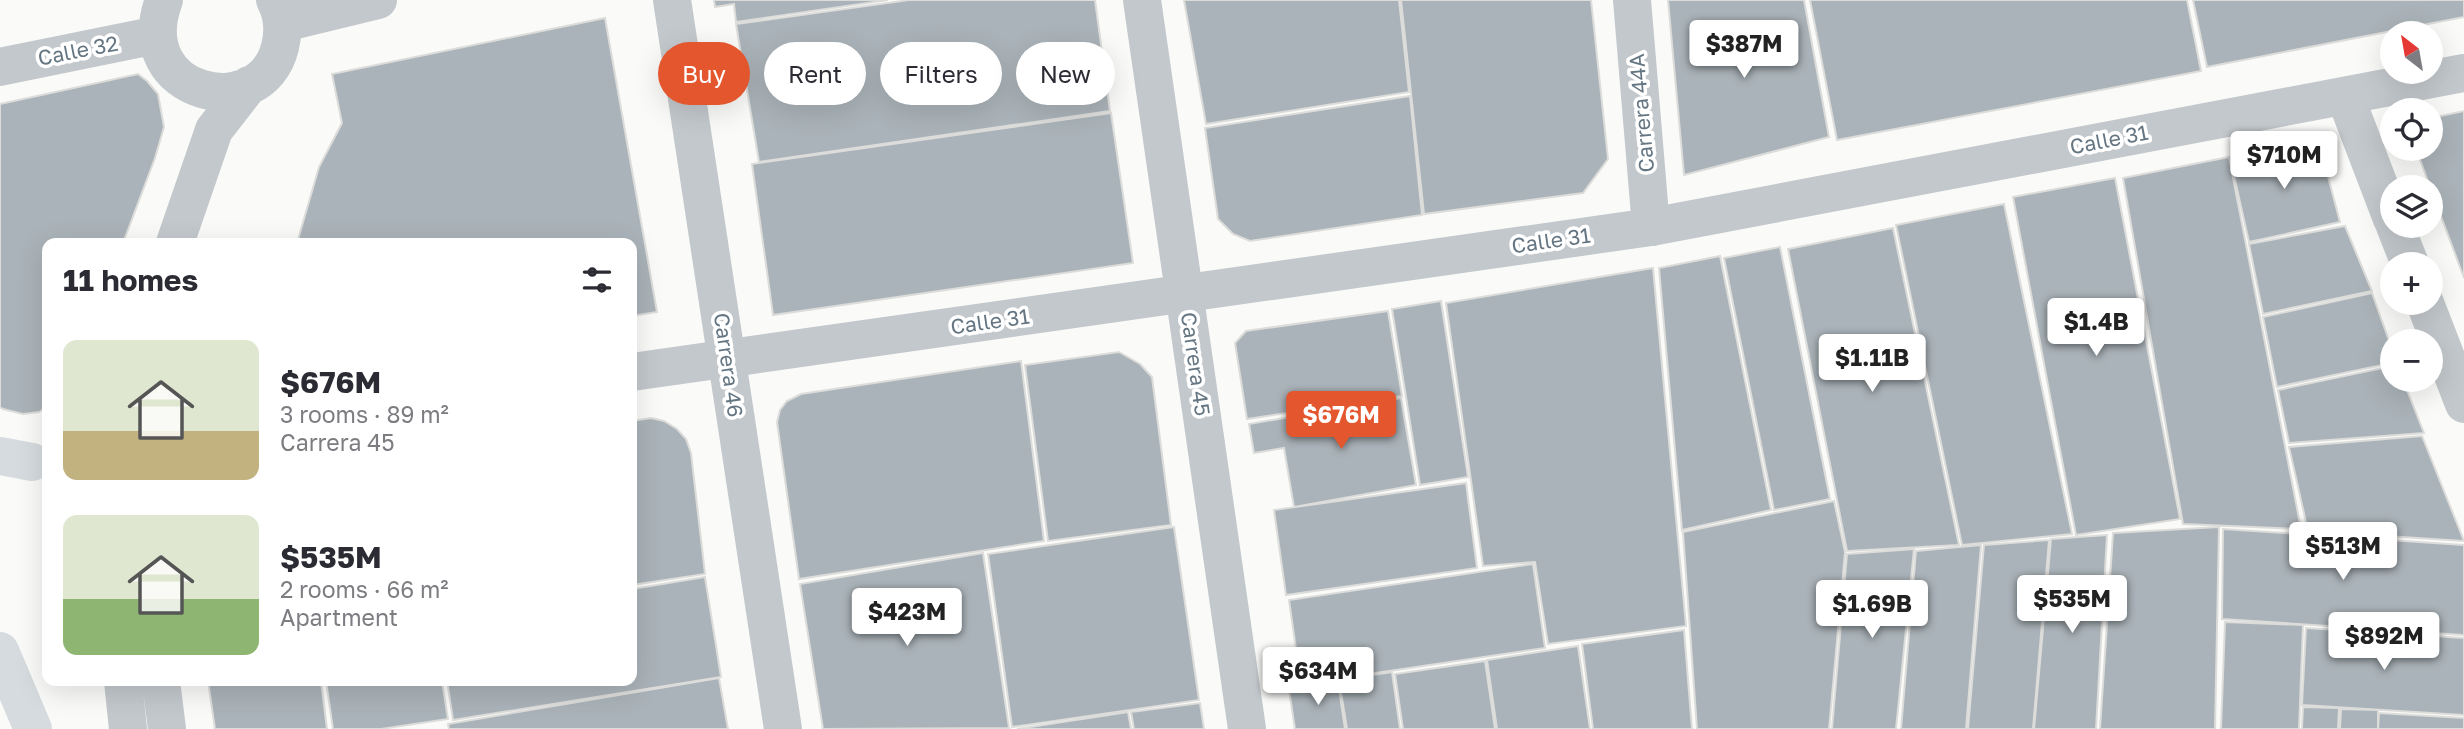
<!DOCTYPE html>
<html lang="en">
<head>
<meta charset="utf-8">
<style>
  :root { --surface:#fff; --page:#f7f7f7; --text:#2b2b33; --muted:#7c7c81; --accent:#e4572e }
  body { margin:0; font-family:"Golos Text",sans-serif; background:var(--page); color:var(--text); height:100vh; display:flex; flex-direction:column; font-size:26px; white-space:nowrap }
  * { box-sizing:border-box; margin:0 }
  p { font-size:23px; color:var(--muted) }
  .icon { flex:none; width:38px; height:38px; fill:none; stroke:currentColor; stroke-width:2; stroke-linecap:round; stroke-linejoin:round }
  .map { position:relative; flex:1; overflow:hidden }
  .sheet { position:absolute; left:42px; top:238px; width:595px; height:448px; display:flex; flex-direction:column; background:var(--surface); border-radius:14px; box-shadow:0 7px 28px #0002 }
  .sheet>* { flex:none }
  .banner { position:absolute; left:658px; top:42px; width:665px; height:63px; display:flex; gap:14px }
  .needle { width:46px; rotate:329deg }
  .controls { position:absolute; left:2380px; top:21px; display:grid; gap:14px }
  .controls a { display:grid; place-items:center; width:63px; height:63px; border-radius:50%; background:var(--surface); box-shadow:0 7px 28px #0002; font-size:35px }
  .price { position:absolute; translate:-50% -60px; padding:0 16px; border-radius:7px; background:#fff; color:#222; font-size:23px; line-height:46px; filter:drop-shadow(0 2px 4px #0008) }
  .price::after { content:''; position:absolute; left:50%; top:42px; width:21px; height:16px; margin-left:-10px; background:inherit; clip-path:polygon(0 0,100% 0,50% 100%) }
  .price.selected { background:var(--accent); color:#fff }
  ul { padding:0; list-style:none }
  li { display:flex; align-items:center; gap:21px; height:175px; padding:0 21px }
  li span { display:grid; place-items:center; flex:none; width:196px; height:140px; border-radius:14px; color:#555 }
  li>.icon { margin-inline-start:auto }
  span .icon { width:84px; height:84px; fill:#fffc; stroke-width:1 }
  li b { font-size:30px }
  h2 { display:flex; justify-content:space-between; align-items:center; height:84px; padding:0 21px; font-size:30px }
  .pill { padding:0 24px; border-radius:32px; background:var(--surface); box-shadow:0 7px 28px #0002; font-size:24px; line-height:63px }
  .pill.selected { background:var(--accent); color:#fff }
  .map>svg:first-child { display:block }
  .building { fill:#aab3b9; stroke:#dcdcda; stroke-width:2 }
  .lines { fill:none; stroke-linecap:round; stroke-linejoin:round }
  .minor { stroke:#c3c8cc; stroke-width:38 }
  .tertiary { stroke:#c3c8cc; stroke-width:38 }
  .secondary { stroke:#d6dbdf; stroke-width:38 }
  .labels { text-anchor:middle; stroke-width:7; stroke-linejoin:round; paint-order:stroke }
  .street-label { font-size:21px; fill:#657683; stroke:#fff }
</style>
</head>
<body>
<div class="map">
<svg width="2464" height="729" viewBox="0 0 2464 729">
  <rect width="100%" height="100%" fill="#fafaf8"/>
  <path class="building" d="M714,0H888L736,22L734,4L715,7Z
    M909,0H1095L1110,111L759,162L736,24Z
    M1184,0H1399L1409,92L1206,124Z
    M1401,0H1591L1608,159L1583,193L1424,214Z
    M1668,0H1804L1829,137L1684,175Z
    M1810,0H2187L2201,71L1837,140Z
    M2193,0H2464V17L2207,67Z
    M605,18L657,312L632,316V243H297L319,167L342,123L332,74Z
    M138,74L147,81L158,94L164,127L155,158L123,243H47V407L39,412L23,414L3,409L0,407V104Z
    M1410,96L1422,215L1250,241L1233,234L1218,219L1205,128Z
    M2464,111V278L2416,149H2431V118Z
    M1111,113L1133,263L773,315L752,164Z
    M2308,140L2321,150L2340,222L2249,242L2230,158Z
    M2229,157L2301,529L2183,524L2123,178Z
    M2115,178L2180,519L2076,535L2013,197Z
    M2004,204L2072,534L1962,545L1896,225Z
    M2345,226L2372,291L2263,314L2249,244Z
    M1893,228L1959,545L1847,551L1788,249Z
    M1780,247L1830,499L1774,510L1724,258Z
    M1720,256L1771,510L1682,530L1659,268Z
    M1653,268L1686,626L1548,644L1535,562L1483,566L1446,303Z
    M2372,293L2392,349V363L2277,387L2263,317Z
    M1441,301L1468,477L1420,485L1392,309Z
    M1388,311L1402,396L1247,419L1235,343L1246,331Z
    M1119,352L1140,364L1152,377L1171,525L1048,541L1025,365Z
    M1021,361L1044,541L799,579L777,422L780,410L787,401L801,394Z
    M2392,366V380H2403L2424,433L2289,443L2278,390Z
    M1401,398L1416,485L1294,507L1284,448L1254,453L1249,424Z
    M651,418L664,421L677,429L686,439L691,453L705,574L632,585V421Z
    M2422,436L2464,541L2308,531L2289,447Z
    M1466,483L1477,568L1286,595L1274,510Z
    M1834,501L1845,552L1829,729H1697L1683,532Z
    M1174,527L1199,700L1012,727L988,554Z
    M2219,527L2215,729H2100L2113,533Z
    M2223,529L2464,545V635L2222,619Z
    M2107,535L2096,729H2034L2051,539Z
    M2049,540L2033,729H1968L1984,545Z
    M1981,545L1966,729H1901L1916,551Z
    M1914,549L1896,729H1832L1847,554Z
    M983,553L1009,728L823,729L800,584Z
    M1533,564L1545,648L1301,684L1289,600Z
    M705,577L721,677L453,720L447,681H632V589Z
    M2225,622L2303,625L2299,729H2221Z
    M2306,628L2464,638V715L2302,705Z
    M1684,630L1692,729H1593L1582,644Z
    M1578,646L1590,729H1497L1487,660Z
    M1485,661L1495,729H1403L1395,674Z
    M1392,672L1400,729H1347L1339,680Z
    M719,678L728,729H449L448,724Z
    M208,681H321L327,729H215Z
    M326,681H442L448,719L381,729H333Z
    M1338,682L1345,729H1295L1289,690Z
    M1200,703L1204,729H1134L1131,712Z
    M2303,707L2339,708L2338,729H2302Z
    M2341,709L2378,710V729H2340Z
    M1128,712L1131,729H1017Z
    M2379,713L2464,718V729H2378Z"/>
  <g class="lines">
    <path class="minor" d="M672,0L783,729
      M1632,0L1651,227
      M283,23L378,0
      M2345,96L2392,219
      M2395,226L2410,264
      M2425,303L2464,404"/>
    <path class="tertiary" d="M164,0C128,96 261,125 280,47C284,31 283,15 275,0
      M1142,0L1247,729
      M0,67L157,35
      M175,243L214,130L249,85
      M632,372L1651,227L2464,73
      M123,681L128,729
      M161,681L167,729"/>
    <path class="secondary" d="M0,456L32,462
      M0,651L33,729"/>
  </g>
  <g class="labels">
    <g class="street-label">
      <text transform="translate(78 51) rotate(-11)" y="7">Calle 32</text>
      <text transform="translate(1642 113) rotate(-95)" y="7">Carrera 44A</text>
      <text transform="translate(2109 140) rotate(-11)" y="7">Calle 31</text>
      <text transform="translate(1551 241) rotate(-8)" y="7">Calle 31</text>
      <text transform="translate(990 322) rotate(-8)" y="7">Calle 31</text>
      <text transform="translate(1195 364) rotate(82)" y="7">Carrera 45</text>
      <text transform="translate(728 365) rotate(82)" y="7">Carrera 46</text>
    </g>
  </g>
</svg>
<div class="controls">
<a><svg class="needle" viewBox="-14 -14 28 28"><path d="M0-13l5 13h-10z" fill="#e53935"/><path d="M0 13l5-13h-10z" fill="#7c7c81"/></svg></a>
<a><svg class="icon" aria-label="locate" viewBox="0 0 24 24"><circle cx="12" cy="12" r="6"/><path d="M12 2v4M12 18v4M2 12h4M18 12h4"/></svg></a>
<a><svg class="icon" aria-label="layers" viewBox="0 0 24 24"><path d="M12 4l9 5-9 5-9-5zM3 14l9 5 9-5"/></svg></a>
<a>+</a>
<a>−</a>
</div>
<b class="price" style="left:1744px;top:80px">$387M</b>
<b class="price" style="left:2284px;top:191px">$710M</b>
<b class="price" style="left:2096px;top:358px">$1.4B</b>
<b class="price" style="left:1872px;top:394px">$1.11B</b>
<b class="price selected" style="left:1341px;top:451px">$676M</b>
<b class="price" style="left:2343px;top:582px">$513M</b>
<b class="price" style="left:2072px;top:635px">$535M</b>
<b class="price" style="left:1872px;top:640px">$1.69B</b>
<b class="price" style="left:907px;top:648px">$423M</b>
<b class="price" style="left:2384px;top:672px">$892M</b>
<b class="price" style="left:1318px;top:707px">$634M</b>
<div class="banner">
<a class="pill selected">Buy</a>
<a class="pill">Rent</a>
<a class="pill">Filters</a>
<a class="pill">New</a>
</div>
<section class="sheet">
<h2>11 homes<svg class="icon" aria-label="filters" viewBox="0 0 24 24"><path d="M4 7h16M4 17h16"/><circle cx="9" cy="7" r="2"/><circle cx="15" cy="17" r="2"/></svg></h2>
<ul>
<li><span style="background:linear-gradient(#dfe7d0 65%,#c2b280 0)"><svg class="icon" aria-label="home" viewBox="0 0 24 24"><path d="M3 11l9-7 9 7M6 9v11h12V9"/></svg></span><div><b>$676M</b><p>3 rooms · 89 m²</p><p>Carrera 45</p></div></li>
<li><span style="background:linear-gradient(#dfe7d0 60%,#8fb573 0)"><svg class="icon" aria-label="home" viewBox="0 0 24 24"><path d="M3 11l9-7 9 7M6 9v11h12V9"/></svg></span><div><b>$535M</b><p>2 rooms · 66 m²</p><p>Apartment</p></div></li>
</ul>
</section>
</div>
</body>
</html>
